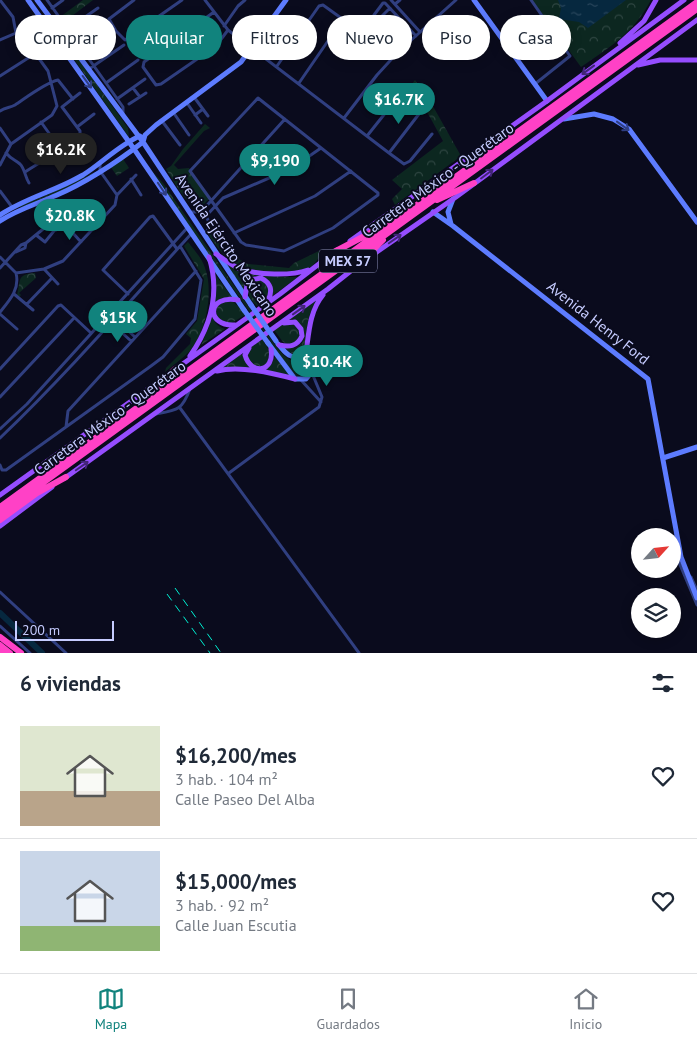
<!DOCTYPE html>
<html lang="es">
<head>
<meta charset="utf-8">
<style>
  :root { --surface:#fff; --page:#f2f2f3; --text:#1f2937; --muted:#747a83; --line:#e0e1e3; --accent:#11837d }
  body { margin:0; font-family:"PT Sans",sans-serif; background:var(--page); color:var(--text); height:100vh; display:flex; flex-direction:column; font-size:19px; white-space:nowrap }
  * { box-sizing:border-box; margin:0 }
  p { font-size:16px; color:var(--muted) }
  .icon { flex:none; width:28px; height:28px; fill:none; stroke:currentColor; stroke-width:2; stroke-linecap:round; stroke-linejoin:round }
  .map { position:relative; height:653px; overflow:hidden }
  .side { display:flex; flex-direction:column; background:var(--surface); flex:1 }
  .side>* { flex:none }
  .hud { position:absolute; left:15px; top:15px; width:668px; height:45px; display:flex; gap:10px }
  .needle { width:32px; rotate:63deg }
  .buttons { position:absolute; left:631px; top:528px; display:grid; gap:10px }
  .buttons a { display:grid; place-items:center; width:50px; height:50px; border-radius:50%; background:var(--surface); box-shadow:0 2px 12px #0003; font-size:25px }
  .scale { position:absolute; left:15px; bottom:12px; width:99px; box-sizing:border-box; padding-left:5px; border:2px solid #c6ccff; border-top:0; font-size:14px; line-height:18px; white-space:nowrap; color:#c6ccff; -webkit-text-stroke:4px #0a0b1d; paint-order:stroke }
  .price { position:absolute; translate:-50% -42px; padding:0 11px; border-radius:18px; background:var(--accent); color:#fff; font-size:16px; line-height:32px; filter:drop-shadow(0 1px 2px #0008) }
  .price::after { content:''; position:absolute; left:50%; top:30px; width:15px; height:11px; margin-left:-8px; background:inherit; clip-path:polygon(0 0,100% 0,50% 100%) }
  .price.current { background:#222; color:#fff }
  ul { padding:0; list-style:none }
  li { display:flex; align-items:center; gap:15px; height:125px; padding:0 20px }
  li+li { border-top:1px solid var(--line) }
  li span { display:grid; place-items:center; flex:none; width:140px; height:100px; border-radius:0px; color:#555 }
  li>.icon { margin-inline-start:auto }
  span .icon { width:60px; height:60px; fill:#fffc; stroke-width:1 }
  li b { font-size:21px }
  h2 { display:flex; justify-content:space-between; align-items:center; height:60px; padding:0 20px; font-size:21px }
  .tag { padding:0 18px; border-radius:22px; background:var(--surface); box-shadow:0 2px 12px #0003; font-size:18px; line-height:45px }
  .tag.current { background:var(--accent); color:#fff }
  .tabs { display:flex; justify-content:space-around; align-items:center; height:70px; border-top:1px solid var(--line); background:var(--surface); font-size:14px; color:var(--muted) }
  .tabs a { display:grid; justify-items:center; gap:2px }
  .tabs .current { color:var(--accent) }
  .map>svg:first-child { display:block }
  .park { fill:url(#park-crowns) }
  .water { fill:url(#water-ripples) }
  .lines { fill:none; stroke-linecap:round; stroke-linejoin:round }
  .river { stroke:#06283f; stroke-width:6 }
  .street { stroke:#303f80; stroke-width:3 }
  .secondary { stroke:#5d7cff; stroke-width:5 }
  .primary { stroke:#954dff; stroke-width:5 }
  .highway { stroke:#ff41c6; stroke-width:6 }
  .rail { stroke:#00f1d3; stroke-width:1; stroke-dasharray:8 6; stroke-linecap:butt }
  .secondary-bridge { stroke:#5d7cff; stroke-width:5 }
  .oneway { stroke:#422577 }
  .oneway2 { stroke:#2f3e83 }
  .labels { text-anchor:middle; stroke-width:4; stroke-linejoin:round; paint-order:stroke }
  .shield { fill:#0a0b1d; stroke:#8e92bb; stroke-width:1 }
  .shield-label { font-size:14px; font-weight:bold; fill:#c6ccff }
  .street-label { font-size:15px; fill:#c6ccff; stroke:#0a0b1d }
</style>
</head>
<body>
<div class="map">
<svg width="697" height="653" viewBox="0 0 697 653">
  <defs>
    <pattern id="park-crowns" width="20" height="18" patternUnits="userSpaceOnUse" patternTransform="scale(1.25)"><rect width="20" height="18" fill="#0c2720"/><path d="M2 6a3 3 0 1 1 6 0M12 15a3 3 0 1 1 6 0" fill="none" stroke="#2e4541"/></pattern>
    <pattern id="water-ripples" width="26" height="14" patternUnits="userSpaceOnUse" patternTransform="scale(1.25)"><rect width="26" height="14" fill="#06283f"/><path d="M2 4q2-2 4 0t4 0M15 11q2-2 4 0t4 0" fill="none" stroke="#29465c"/></pattern>
  </defs>
  <rect width="100%" height="100%" fill="#0a0b1d"/>
  <path class="park" d="M83,0H93L64,22L60,17Z
    M532,0H651C633,34 611,46 581,67Z
    M47,21L53,29L59,32L128,128L129,137Z
    M415,80L434,108L461,156L395,205L392,199L402,189L392,180L443,141L426,110L407,91Z
    M205,124L210,128L204,131L174,165L178,169L189,168L210,198L199,209C184,202 175,183 166,169L171,166L183,149Z
    M123,159L129,168L117,176L110,166Z
    M151,170L163,183L275,345C280,351 284,357 291,360C299,363 304,360 307,370L304,375L297,376L293,373L196,236Z
    M95,172L63,191L22,207H16L45,196Z
    M212,232L233,256L248,264L289,268L294,263L323,249C320,256 316,264 309,268C296,274 253,272 239,266C226,260 217,247 209,236Z
    M188,242C194,250 202,258 205,268C214,291 206,334 189,352C182,359 173,365 165,372L166,368L190,344L191,338L186,334L197,321L204,279L184,246Z
    M223,261L244,272L283,277H298L272,296V284C262,274 245,271 244,290Z
    M35,273L36,278L19,293L21,295L19,297L17,295C21,281 16,274 35,273Z
    M214,273L232,297L222,298L214,303C212,314 211,325 225,329L201,345L209,327Z
    M262,280L269,289L267,298L257,306L250,299L248,292C250,283 253,281 262,280Z
    M318,299C306,314 306,337 304,355C296,357 290,353 285,348C306,351 310,330 293,319L288,320Z
    M232,301L239,307L245,315L228,325L217,317L216,309L221,302Z
    M293,324L300,332L298,340L290,345L283,342L274,330L281,325Z
    M262,339L269,350L268,363L260,367L252,365L247,356L249,349Z
    M244,353C244,361 247,367 254,369L271,364L275,357L290,376L223,367Z"/>
  <path class="water" d="M558,0H626L588,28L579,22L559,19L561,8Z"/>
  <g class="lines">
    <path class="river" d="M0,613L42,653"/>
    <path class="street" d="M0,0L13,17L16,33
      M47,0L123,107V113
      M134,0L109,19L116,31L125,40L182,0
      M205,0L228,30L389,153L404,164L410,161L432,134
      M391,0L420,32
      M531,0L570,56L535,84
      M395,4L400,0
      M52,8L63,0
      M390,8L379,19L374,15L383,3H385L416,36
      M214,12L144,62L143,67L156,85L161,84L216,46L228,30
      M224,26L238,6L245,0
      M398,29L388,40L399,51
      M62,33L98,8
      M74,39L104,19
      M0,40L16,33
      M84,52L108,35
      M277,66L319,6L323,5L341,18V22L299,83
      M89,69L124,45
      M0,76L36,53
      M106,83L138,60
      M133,88L140,97
      M194,97L208,116
      M258,98L378,193V195L333,228L284,251L246,245L241,242L190,171Z
      M117,99L145,79
      M187,103L201,123
      M129,104L146,93
      M62,107L80,131V135L72,140
      M62,107L80,93
      M0,111C5,107 10,108 15,105C27,97 45,83 58,80L73,99
      M173,112L189,135
      M195,115L203,109
      M344,118L377,75L399,51L456,0
      M162,121L180,145
      M41,122L61,150
      M77,127L94,114
      M0,128L11,144
      M367,136L402,92L422,106V110L389,153
      M6,153C12,160 14,159 20,164C25,169 25,177 29,183
      M0,165L11,144L52,115L57,106L48,71L22,35L16,33
      M25,172C40,162 54,155 69,145
      M131,179L141,195
      M0,191L12,207H14
      M117,195L136,175
      M84,203L102,219
      M190,212H201C210,218 211,226 205,235
      M201,212L285,119
      M206,216L223,198L292,168L321,148
      M234,233L315,196L351,171
      M36,235L45,242L62,221L81,242
      M16,252L25,248L26,243
      M0,257L16,273
      M0,268L21,245L26,243L48,225L56,230
      M44,269L58,284
      M16,273L44,269L63,261L115,205L117,195L100,171V164
      M14,294L33,310
      M128,294L103,270L150,217L153,216L177,249
      M27,304L52,278
      M0,312C10,300 20,289 16,273
      M0,314L17,329
      M110,314L135,337
      M106,318L131,341
      M0,369L58,306L61,305L91,333
      M301,380L321,402
      M0,397L74,318
      M180,408L359,653
      M156,414C178,410 182,410 190,389
      M66,427L68,411L196,271
      M0,429L27,404L188,227
      M0,438C68,373 129,302 192,233
      M0,465L2,470H6L151,366L163,357L195,319L201,280L180,246
      M229,473L319,407L322,397L312,373
      M677,544L678,560L697,605
      M691,577L697,590
      M0,592L66,653
      M0,626L30,653"/>
    <path class="secondary" d="M28,0L134,149L244,310
      M37,0L143,142L251,305
      M474,0L547,101
      M564,119L594,114L613,119L629,129L697,222
      M143,142L145,135L156,125L241,62L286,0
      M433,212L453,226L648,379L681,557L697,598
      M0,215C25,198 56,191 83,175C102,163 119,145 140,136
      M0,221C18,209 37,204 57,195C87,182 117,162 143,142
      M451,224L448,212L453,199
      M268,343L295,379H306L311,373C311,355 302,360 291,356C285,354 282,348 278,344
      M663,458L697,447"/>
    <path class="primary" d="M620,43L644,21L656,0
      M638,65L660,60H697
      M350,241L547,101L684,0
      M216,254C224,259 231,265 240,269C258,275 291,276 308,270
      M368,258L456,197L697,20
      M245,297L247,285L250,280L261,278C271,283 273,291 268,300
      M235,325C206,327 206,294 238,300
      M279,345C289,347 297,347 302,336L301,329L295,322L284,323
      M249,348L245,355C251,376 275,372 271,349
      M190,356C211,326 220,292 209,257
      M305,359C309,337 308,313 323,295
      M173,371L280,294L337,250
      M217,371C239,365 272,373 295,379
      M65,478L328,289L357,266
      M0,495L162,379
      M0,526L52,487"/>
    <path class="highway" d="M437,200L474,183
      M334,252L376,230
      M356,267L383,240
      M147,396L175,369
      M0,507L697,2
      M0,514L697,9
      M0,520L37,493L66,477
      M0,637L21,653
      M0,645L10,653
      M0,651L2,653"/>
    <path class="rail" d="M175,588L221,653
      M167,594L210,653"/>
    <path class="secondary-bridge" d="M251,305L276,341
      M244,310L268,343"/>
  </g>
  <defs><path id="oneway-shaft" d="M-6 0H5M1.5-3L5.5 0L1.5 3" fill="none" stroke-width="1.6" stroke-linecap="round" stroke-linejoin="round" transform="scale(1.25)"/></defs>
  <g class="oneway">
    <use href="#oneway-shaft" transform="translate(588 70) rotate(144)"/>
    <use href="#oneway-shaft" transform="translate(487 174) rotate(-37)"/>
    <use href="#oneway-shaft" transform="translate(395 239) rotate(-35)"/>
    <use href="#oneway-shaft" transform="translate(299 310) rotate(-36)"/>
    <use href="#oneway-shaft" transform="translate(82 466) rotate(-35)"/>
  </g>
  <g class="oneway2">
    <use href="#oneway-shaft" transform="translate(87 82) rotate(54)"/>
    <use href="#oneway-shaft" transform="translate(623 126) rotate(36)"/>
    <use href="#oneway-shaft" transform="translate(162 189) rotate(56)"/>
  </g>
  <g class="labels">
    <rect class="shield" x="319" y="249.5" width="58" height="23" rx="4"/>
    <g class="shield-label">
      <text x="348" y="266">MEX 57</text>
    </g>
    <g class="street-label">
      <text transform="translate(438 180) rotate(-36)" y="5">Carretera México - Querétaro</text>
      <text transform="translate(226 245) rotate(56)" y="5">Avenida Ejército Mexicano</text>
      <text transform="translate(598 323) rotate(38)" y="5">Avenida Henry Ford</text>
      <text transform="translate(110 418) rotate(-36)" y="5">Carretera México - Querétaro</text>
    </g>
  </g>
</svg>
<div class="buttons">
<a><svg class="needle" viewBox="-14 -14 28 28"><path d="M0-13l5 13h-10z" fill="#e53935"/><path d="M0 13l5-13h-10z" fill="#747a83"/></svg></a>
<a><svg class="icon" aria-label="layers" viewBox="0 0 24 24"><path d="M12 4l9 5-9 5-9-5zM3 14l9 5 9-5"/></svg></a>
</div>
<div class="scale">200 m</div>
<b class="price" style="left:399px;top:125px">$16.7K</b>
<b class="price current" style="left:61px;top:175px">$16.2K</b>
<b class="price" style="left:275px;top:186px">$9,190</b>
<b class="price" style="left:70px;top:241px">$20.8K</b>
<b class="price" style="left:118px;top:343px">$15K</b>
<b class="price" style="left:327px;top:387px">$10.4K</b>
<div class="hud">
<a class="tag">Comprar</a>
<a class="tag current">Alquilar</a>
<a class="tag">Filtros</a>
<a class="tag">Nuevo</a>
<a class="tag">Piso</a>
<a class="tag">Casa</a>
</div>
</div>
<section class="side">
<h2>6 viviendas<svg class="icon" aria-label="filters" viewBox="0 0 24 24"><path d="M4 7h16M4 17h16"/><circle cx="9" cy="7" r="2"/><circle cx="15" cy="17" r="2"/></svg></h2>
<ul>
<li><span style="background:linear-gradient(#dfe7d0 65%,#b9a48a 0)"><svg class="icon" aria-label="home" viewBox="0 0 24 24"><path d="M3 11l9-7 9 7M6 9v11h12V9"/></svg></span><div><b>$16,200/mes</b><p>3 hab. · 104 m²</p><p>Calle Paseo Del Alba</p></div><svg class="icon" aria-label="heart" viewBox="0 0 24 24"><path d="M12 20l-8-8c-3-5 5-10 8-4 3-6 11-1 8 4z"/></svg></li>
<li><span style="background:linear-gradient(#c9d6e8 75%,#8fb573 0)"><svg class="icon" aria-label="home" viewBox="0 0 24 24"><path d="M3 11l9-7 9 7M6 9v11h12V9"/></svg></span><div><b>$15,000/mes</b><p>3 hab. · 92 m²</p><p>Calle Juan Escutia</p></div><svg class="icon" aria-label="heart" viewBox="0 0 24 24"><path d="M12 20l-8-8c-3-5 5-10 8-4 3-6 11-1 8 4z"/></svg></li>
</ul>
</section>
<nav class="tabs">
<a class="current"><svg class="icon" aria-label="map" viewBox="0 0 24 24"><path d="M3 6l6-2 6 2 6-2v14l-6 2-6-2-6 2zM9 4v14M15 6v14"/></svg>Mapa</a>
<a><svg class="icon" aria-label="saved" viewBox="0 0 24 24"><path d="M7 4h10v16l-5-4-5 4z"/></svg>Guardados</a>
<a><svg class="icon" aria-label="home" viewBox="0 0 24 24"><path d="M3 11l9-7 9 7M6 9v11h12V9"/></svg>Inicio</a>
</nav>
</body>
</html>
